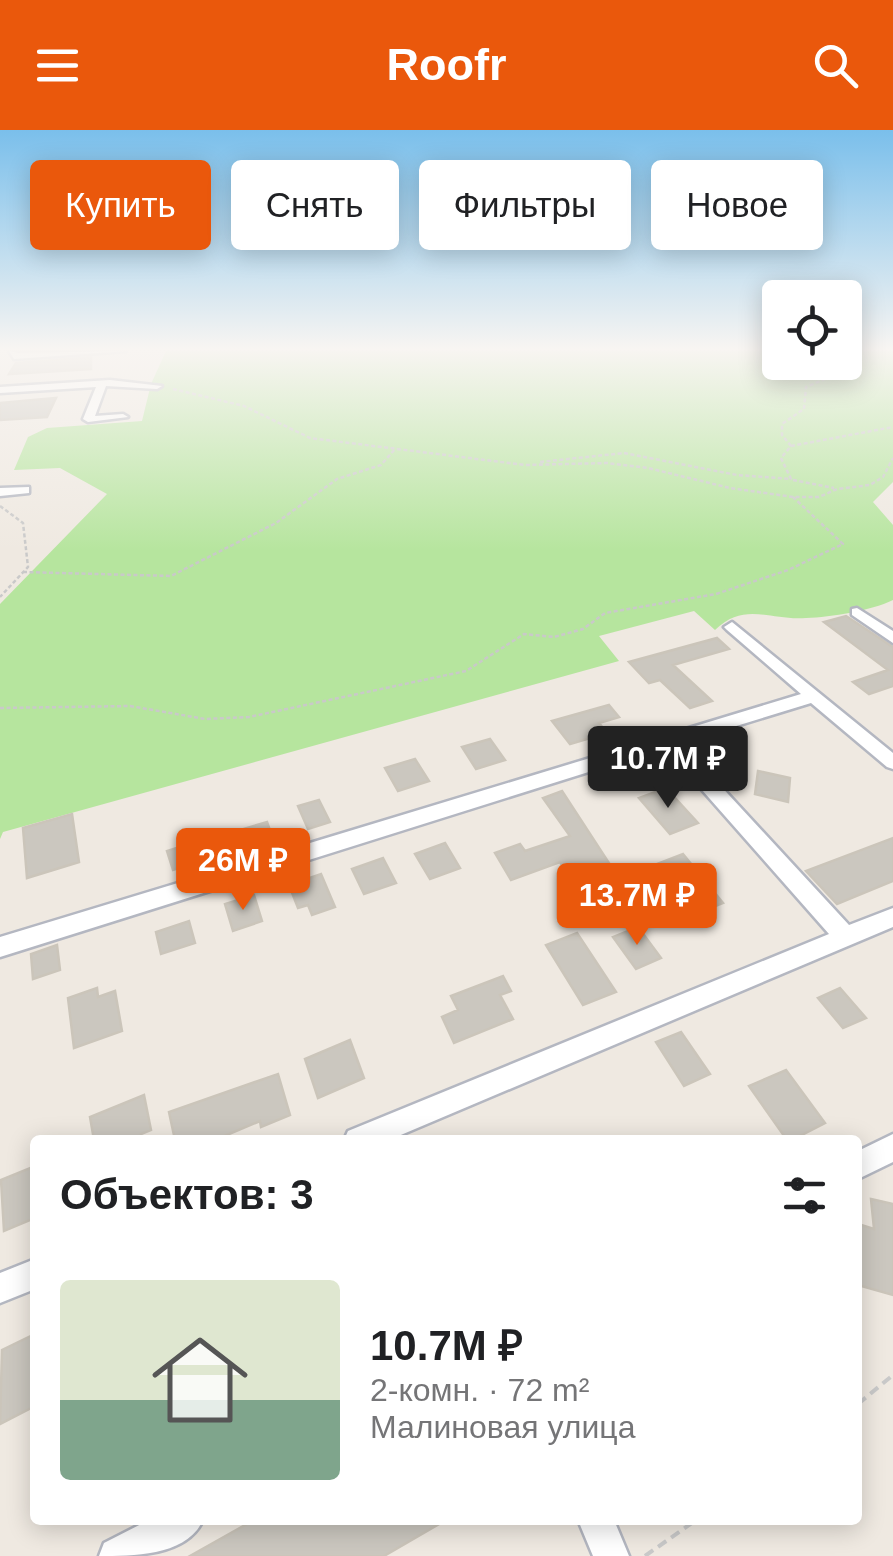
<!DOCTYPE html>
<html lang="ru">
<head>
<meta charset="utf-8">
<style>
  :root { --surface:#fff; --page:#f6f6f6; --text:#202124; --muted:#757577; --line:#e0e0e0; --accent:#ea580c }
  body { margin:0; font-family:Helvetica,sans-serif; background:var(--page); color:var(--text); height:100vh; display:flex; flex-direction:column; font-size:38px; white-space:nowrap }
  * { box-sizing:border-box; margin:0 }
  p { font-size:32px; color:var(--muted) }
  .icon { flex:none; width:55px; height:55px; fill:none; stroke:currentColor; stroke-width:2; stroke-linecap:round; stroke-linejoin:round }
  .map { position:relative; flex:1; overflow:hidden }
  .drawer { position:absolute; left:30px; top:1005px; width:832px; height:390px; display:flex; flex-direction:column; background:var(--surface); border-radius:10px; box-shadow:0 5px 25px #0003 }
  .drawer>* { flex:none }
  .guide { position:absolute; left:30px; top:30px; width:835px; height:90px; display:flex; gap:20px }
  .controls { position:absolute; left:762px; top:150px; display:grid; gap:20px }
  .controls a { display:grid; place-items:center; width:100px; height:100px; border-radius:10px; background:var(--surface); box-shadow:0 5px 25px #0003; font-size:50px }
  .price { position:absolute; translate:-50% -85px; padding:0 22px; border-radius:10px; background:var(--accent); color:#fff; font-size:32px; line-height:65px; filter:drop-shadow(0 2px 5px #0008) }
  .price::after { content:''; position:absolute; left:50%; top:60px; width:30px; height:22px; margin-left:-15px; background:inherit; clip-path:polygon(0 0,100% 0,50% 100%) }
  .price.on { background:#222; color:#fff }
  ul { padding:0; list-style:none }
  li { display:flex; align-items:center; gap:30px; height:250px; padding:0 30px }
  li+li { border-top:2px solid var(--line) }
  li span { display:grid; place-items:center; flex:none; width:280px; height:200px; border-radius:10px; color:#555 }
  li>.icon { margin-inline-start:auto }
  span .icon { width:120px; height:120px; fill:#fffc; stroke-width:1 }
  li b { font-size:42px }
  h2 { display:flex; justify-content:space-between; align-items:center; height:120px; padding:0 30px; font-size:42px }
  .pill { padding:0 35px; border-radius:10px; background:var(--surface); box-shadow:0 5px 25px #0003; font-size:35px; line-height:90px }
  .pill.on { background:var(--accent); color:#fff }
  header { display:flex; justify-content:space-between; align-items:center; height:130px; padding:0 30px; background:var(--accent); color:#fff; font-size:45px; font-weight:600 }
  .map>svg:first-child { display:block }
  .green { fill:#b6e59e }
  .building { fill:#cbc7bf; stroke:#cbc5ba; stroke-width:2.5 }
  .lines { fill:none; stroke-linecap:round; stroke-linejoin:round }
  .minor-casing { stroke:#b4b7c1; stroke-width:5 }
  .path-far1 { stroke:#c9c9c9; stroke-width:2.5; stroke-dasharray:4 2.5; stroke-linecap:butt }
  .path { stroke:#c9c9c9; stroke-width:4; stroke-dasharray:10 6; stroke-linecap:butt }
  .minor { fill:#fff; fill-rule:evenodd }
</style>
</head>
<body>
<header><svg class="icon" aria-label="menu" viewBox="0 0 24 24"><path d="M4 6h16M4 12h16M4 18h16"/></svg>Roofr<svg class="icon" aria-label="search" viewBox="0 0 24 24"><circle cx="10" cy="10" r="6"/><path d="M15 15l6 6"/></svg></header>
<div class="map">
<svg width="893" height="1426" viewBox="0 0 893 1426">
  <rect width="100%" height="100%" fill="#efe9e1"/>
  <path class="green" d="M166,221H780V232H845V221H893V352L873,372L893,395V470C870,481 832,487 806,488C770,491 745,471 715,500L694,481L599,506L619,531L3,702L0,709V474L107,364L60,338L14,340L28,307L47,298L142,291L151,254Z"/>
  <path class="building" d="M91,227V239L9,244L16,233Z
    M56,268L47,287L0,290V273Z
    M846,486L893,517V556L869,564L853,552L888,540L824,492Z
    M717,508L729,519L673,535L712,571L690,578L660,550L649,553L629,532Z
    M609,575L619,587L599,593L607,603L570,614L552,591Z
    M490,609L505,630L476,639L462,617Z
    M415,629L429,651L398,661L385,638Z
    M758,641L790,648L788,672L755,664Z
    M666,658L698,693L670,704L639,668Z
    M562,661L609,733L570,747L560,732L511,750L495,723L520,714L525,721L570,706L543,668Z
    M319,670L330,692L308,699L298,676Z
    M72,684L79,732L27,748L23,698Z
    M267,692L273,709L245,717L240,700Z
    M214,706L220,725L173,740L167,721Z
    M893,708V751L837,774L806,741Z
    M445,713L460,738L430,749L415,724Z
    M683,724L723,773L683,789L644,739Z
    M383,728L396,753L364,764L352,739Z
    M321,744L335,777L312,785L308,775L298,778L289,755Z
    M254,765L262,791L233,801L225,774Z
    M189,791L195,813L161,824L156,802Z
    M638,797L661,828L636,839L613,807Z
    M577,803L616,862L583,875L546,815Z
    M57,815L60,840L33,849L31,824Z
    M503,846L511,861L500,865L513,889L454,913L442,887L458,880L451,866Z
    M97,858L98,867L115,861L122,901L74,918L68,868Z
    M840,858L866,888L843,898L818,868Z
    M681,902L710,944L684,956L656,912Z
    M350,910L364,948L318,968L305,929Z
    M786,940L825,993L792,1010H787L749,956Z
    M278,944L290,985L261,997L260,991L215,1010H175L169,982Z
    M144,965L151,1000L141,1004L143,1010H94L90,987Z
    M35,1036V1088L4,1101L1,1050Z
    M871,1069L893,1074V1165L858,1155V1094L874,1099Z
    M35,1204V1276L0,1294L2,1220Z
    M254,1390H446L384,1426H190Z"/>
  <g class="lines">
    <g class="minor-casing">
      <path id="minor" d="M9,221L18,223L126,221L14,229Z
        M110,250L162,256L157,259L106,256L95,286L123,284L128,287L88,292L83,289L96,257L0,263V257Z
        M29,357V363L0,366V358Z
        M857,478L893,501V513L852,485V479Z
        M732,492L893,623V639L887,637L811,573L681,613L849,795L893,778V797L389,1010H344L348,1001L829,804L665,618L0,827V807L801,564L727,500L724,497Z
        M893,1004V1032L858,1049V1021Z
        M35,1129V1159L0,1173V1143Z
        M149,1390H203C187,1426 134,1426 99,1426L104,1413Z
        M578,1390H614L629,1426H593Z"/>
    </g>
    <path class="path-far1" d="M173,259L244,276L310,308L525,335L607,333L648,338L730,358L793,367H819L837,359L870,355L883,347L893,328
      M791,316L782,305V294L804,279L806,257L849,239L845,232
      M540,332L624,323L737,345L791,349L781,328L791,316L893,297
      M793,350L834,358
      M0,376L23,393L28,437L0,467
      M23,442L171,446L276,393L337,349L381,335L396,318
      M0,578L130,576L205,589L249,587L466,541L524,504L554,507L583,499L605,483L716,464L788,440L843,414L793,367"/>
    <path class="path" d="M858,1274L893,1245
      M645,1426L696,1390"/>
    <use href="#minor" class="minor"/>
  </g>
  <linearGradient id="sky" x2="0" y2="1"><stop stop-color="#7abfeb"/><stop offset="0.52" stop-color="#f8f5f2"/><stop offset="1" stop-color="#f8f5f2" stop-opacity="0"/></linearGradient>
  <rect width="893" height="421" fill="url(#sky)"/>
</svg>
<div class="controls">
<a><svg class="icon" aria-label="locate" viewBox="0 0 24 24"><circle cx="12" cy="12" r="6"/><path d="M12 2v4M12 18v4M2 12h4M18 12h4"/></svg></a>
</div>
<b class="price on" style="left:668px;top:681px">10.7M ₽</b>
<b class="price" style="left:243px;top:783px">26M ₽</b>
<b class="price" style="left:637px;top:818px">13.7M ₽</b>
<div class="guide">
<a class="pill on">Купить</a>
<a class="pill">Снять</a>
<a class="pill">Фильтры</a>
<a class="pill">Новое</a>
</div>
<section class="drawer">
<h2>Объектов: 3<svg class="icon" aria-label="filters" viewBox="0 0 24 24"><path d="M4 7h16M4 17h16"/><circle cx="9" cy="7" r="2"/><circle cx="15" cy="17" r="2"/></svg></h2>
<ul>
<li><span style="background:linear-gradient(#dfe7d0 60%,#7fa58c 0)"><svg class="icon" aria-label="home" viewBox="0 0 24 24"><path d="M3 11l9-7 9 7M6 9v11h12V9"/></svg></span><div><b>10.7M ₽</b><p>2-комн. · 72 m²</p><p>Малиновая улица</p></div></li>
</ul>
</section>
</div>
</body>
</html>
